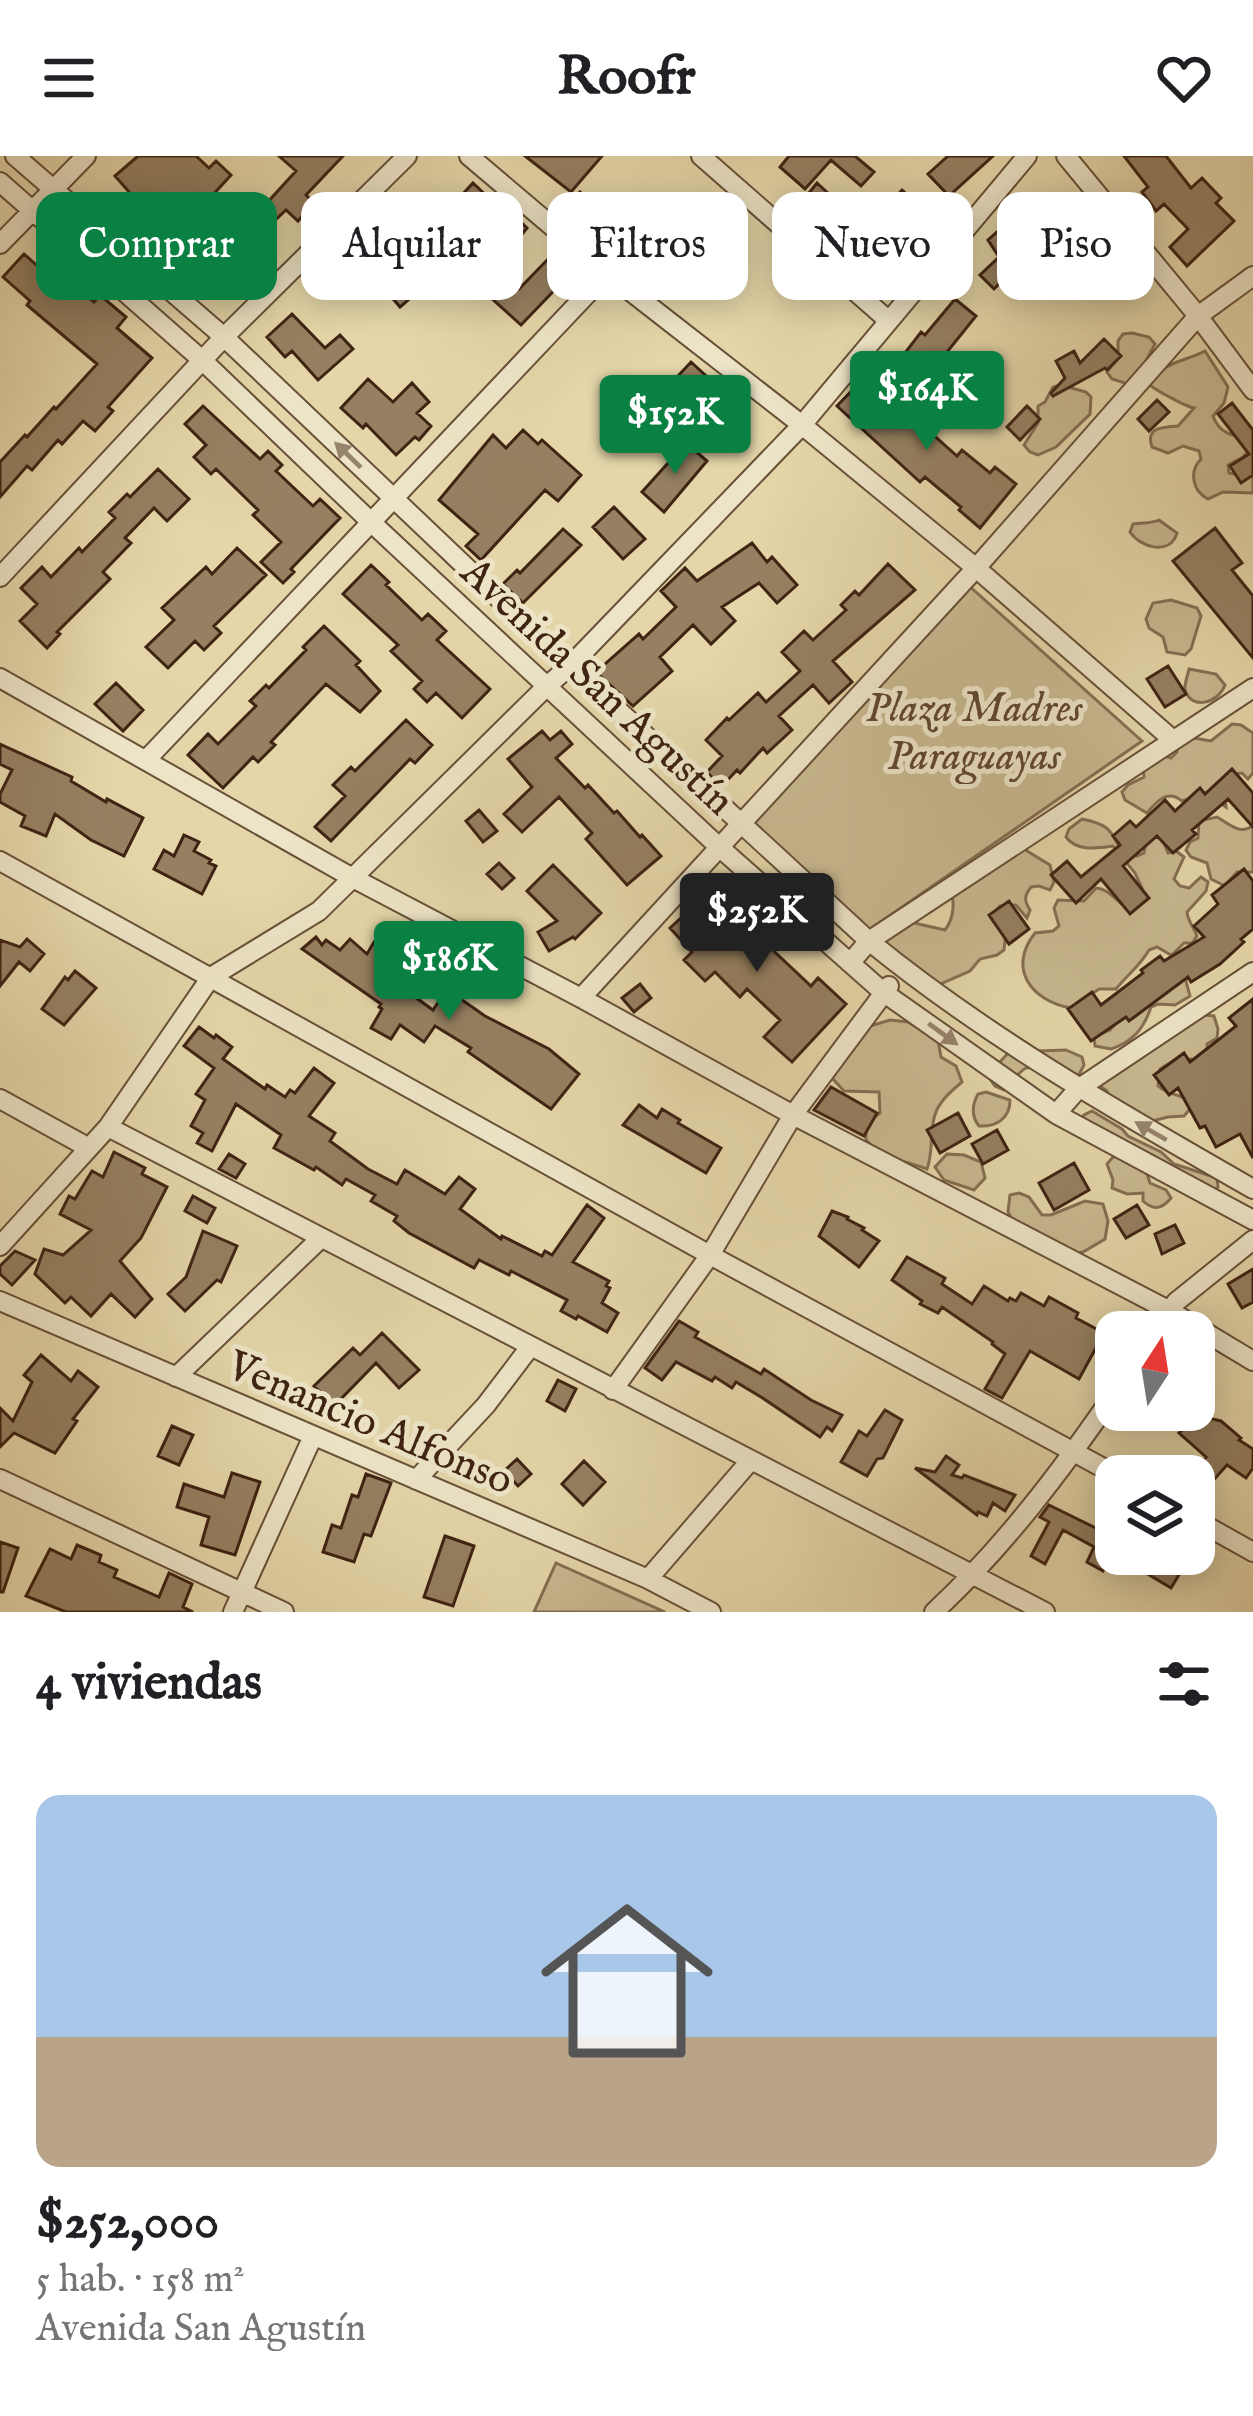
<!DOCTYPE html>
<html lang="es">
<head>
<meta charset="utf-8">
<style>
  :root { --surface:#fff; --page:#f6f6f6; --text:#202124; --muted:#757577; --accent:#0b8043 }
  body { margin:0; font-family:"IM FELL English",serif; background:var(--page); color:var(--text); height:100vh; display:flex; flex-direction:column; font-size:45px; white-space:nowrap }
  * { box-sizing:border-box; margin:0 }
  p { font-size:39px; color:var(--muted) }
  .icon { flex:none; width:66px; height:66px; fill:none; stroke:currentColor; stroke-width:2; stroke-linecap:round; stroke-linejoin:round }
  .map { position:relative; height:1456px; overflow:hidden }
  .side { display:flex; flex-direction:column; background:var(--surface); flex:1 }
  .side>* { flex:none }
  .banner { position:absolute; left:36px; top:36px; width:1182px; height:108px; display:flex; gap:24px }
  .needle { width:78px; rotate:12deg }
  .tools { position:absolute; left:1095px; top:1155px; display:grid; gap:24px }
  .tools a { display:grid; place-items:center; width:120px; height:120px; border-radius:24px; background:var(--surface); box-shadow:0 6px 30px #0003; font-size:60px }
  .price { position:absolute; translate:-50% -102px; padding:0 27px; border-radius:12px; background:var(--accent); color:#fff; font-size:39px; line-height:78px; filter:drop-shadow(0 3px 6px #0008) }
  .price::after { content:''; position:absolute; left:50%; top:72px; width:36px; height:27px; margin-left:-18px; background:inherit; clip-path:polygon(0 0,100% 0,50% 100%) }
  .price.active { background:#222; color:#fff }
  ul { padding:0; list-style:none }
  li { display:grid; align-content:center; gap:24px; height:636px; padding:0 36px }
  li span { display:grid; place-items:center; height:372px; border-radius:24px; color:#555 }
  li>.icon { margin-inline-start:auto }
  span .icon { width:216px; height:216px; fill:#fffc; stroke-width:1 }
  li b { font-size:51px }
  h2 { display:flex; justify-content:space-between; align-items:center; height:144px; padding:0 36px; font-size:51px }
  .pill { padding:0 42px; border-radius:24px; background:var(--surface); box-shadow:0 6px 30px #0003; font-size:42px; line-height:108px }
  .pill.active { background:var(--accent); color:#fff }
  header { display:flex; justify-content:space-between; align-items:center; height:156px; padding:0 36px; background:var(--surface); font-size:54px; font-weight:700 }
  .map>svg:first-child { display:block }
  .green { fill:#c8b890; stroke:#846e52; stroke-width:3 }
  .building { fill:#958061; stroke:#3f2313; stroke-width:3 }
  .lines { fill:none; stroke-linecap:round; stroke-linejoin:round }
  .street-casing { stroke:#685038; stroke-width:22 }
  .street { stroke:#ede4c7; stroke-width:18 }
  .oneway { fill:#96846d }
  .labels { text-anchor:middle; stroke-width:10; stroke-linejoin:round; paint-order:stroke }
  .street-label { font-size:42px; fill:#3f2313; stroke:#ede4c7 }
  .park-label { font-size:42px; font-style:italic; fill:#614832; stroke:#ede4c7 }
</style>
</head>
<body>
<header><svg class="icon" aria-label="menu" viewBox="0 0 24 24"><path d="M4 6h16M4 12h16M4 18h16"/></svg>Roofr<svg class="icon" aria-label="heart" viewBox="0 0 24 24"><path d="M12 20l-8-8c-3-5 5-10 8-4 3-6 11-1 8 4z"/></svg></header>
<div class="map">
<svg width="1253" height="1456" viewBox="0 0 1253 1456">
  <rect width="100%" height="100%" fill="#e4d6a9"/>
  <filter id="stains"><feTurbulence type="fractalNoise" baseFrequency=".00167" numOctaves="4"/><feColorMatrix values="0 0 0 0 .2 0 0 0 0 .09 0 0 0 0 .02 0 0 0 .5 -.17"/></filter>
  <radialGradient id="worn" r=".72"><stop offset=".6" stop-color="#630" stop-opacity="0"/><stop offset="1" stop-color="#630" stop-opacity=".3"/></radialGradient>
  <path class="green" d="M1132,177L1149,181L1155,188L1136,224L1128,228L1112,223L1107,216L1118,202V185L1123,178Z
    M1205,195L1228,231L1224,247L1213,260C1219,277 1232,280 1248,282L1253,289L1243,301L1228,309L1229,317L1238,319L1253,315V337L1223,336L1208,343C1192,335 1189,315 1201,303L1199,295L1183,290L1168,297L1152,291C1145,271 1163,271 1178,270L1194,252C1189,252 1155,234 1150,229C1162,205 1184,206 1205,195Z
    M1061,229L1086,236L1091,241L1090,258L1056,291L1038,299L1030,296L1024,289L1038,267V250L1045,246L1053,231Z
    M1159,364L1177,377C1170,400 1141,392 1130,376L1133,368C1142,366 1150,368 1159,364Z
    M967,428L1142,585L869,774L747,673Z
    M1171,444L1197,452L1201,460L1191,493L1185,499L1167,496L1163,481L1149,472L1146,463L1153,447Z
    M1189,513L1216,518L1225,529C1218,547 1192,555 1185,534C1184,529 1188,518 1189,513Z
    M1232,568L1241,569L1253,577V617L1248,623L1242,617L1233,618L1225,642L1226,651L1206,637L1182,645C1167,633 1157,645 1147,657L1125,644L1122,636L1128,629L1144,621L1143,605L1155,597L1171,602L1177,596L1176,579L1211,585Z
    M1217,661C1229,668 1241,680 1253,669V716H1237L1225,730L1211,723L1207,707L1191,701L1186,694L1190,686L1198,682L1199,665Z
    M1082,663C1120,671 1106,679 1128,700H1137L1144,697L1147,681L1154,677L1162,682L1168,697L1176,695L1184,701L1174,723L1180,730L1189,732L1201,721L1208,726L1206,735L1187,756C1188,766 1194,771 1197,780L1192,787H1184L1172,799L1181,807L1190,840L1175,849L1158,848L1151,851C1144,872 1133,886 1111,893L1095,890L1094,881L1110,874L1167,807L1171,799L1157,791L1149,794C1140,810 1127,819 1116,833H1099L1071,852C1031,845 1007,812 1035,777L1053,775L1059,770L1054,752L1058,744L1084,745L1096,732C1115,733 1119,758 1139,748L1142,732L1135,717L1113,690C1097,692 1077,696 1066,681L1069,673Z
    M1025,687L1027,695L1050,709L1054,726L1050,734L1039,730L1031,731C1024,740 1024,745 1030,754L1027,762L1016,749L1000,750L994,756L1006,777L1004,794L997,799L980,803L970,815L938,829L876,779L910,766L945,774C957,758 953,742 950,724Z
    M1205,859L1214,860L1218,873L1217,882L1207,888L1208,898L1195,911L1191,903L1175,904L1160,913L1158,930C1168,939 1180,938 1190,945V953L1184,960L1168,961L1152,965L1106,952L1107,935L1100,930L1099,921L1157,891L1168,877Z
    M890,864L908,866L938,884L941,901L956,910L962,926C955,932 946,939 941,947C927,965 935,993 927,1013C901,1003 887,1006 866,984V968L880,957L879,936L844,935L832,922L835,904L857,874Z
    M1066,894L1082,901L1084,909L1076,924C1064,920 1038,908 1026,912C1018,916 1011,928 1004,934L995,930L990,923L992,915L1009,896Z
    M986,936L1010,944C1010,962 997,971 979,970C971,960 972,949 978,938Z
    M1092,955L1122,973L1128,980L1161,996L1174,1008L1217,1022L1218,1031L1213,1037L1150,1011L1147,1018L1150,1027L1166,1034L1171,1042C1162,1053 1154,1055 1143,1045V1037L1127,1038L1112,1032L1113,1024L1107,1008L1113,1001H1122L1079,966L1084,959Z
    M947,998L964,999L981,1006L985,1022L974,1034L944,1024L935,1011Z
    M1019,1037L1029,1041L1042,1059H1051L1085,1045L1103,1048L1108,1065L1105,1083L1083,1096L1065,1100L1012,1063L1008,1056L1010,1039Z
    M556,1407L665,1456H534Z"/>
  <path class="building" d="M138,0H196L209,12L216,5L231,19L167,89L129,54L137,45L115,20Z
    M279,0H343L306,39L314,47L298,65L286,54L234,103L247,114L221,141L184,106L255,41L264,50L296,15Z
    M525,0H602L571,36Z
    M789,0H855L874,16L861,30L831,4L805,33L780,11Z
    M948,0H993L949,40L928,18Z
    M1124,0H1166L1191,32L1202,22L1221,42L1216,47L1234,65L1187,110L1170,91L1188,73L1164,48L1156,55L1142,36L1148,31Z
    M473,27L510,62L513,58L527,72L501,104L484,89L499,74L461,40Z
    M817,27L843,51L830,66L804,43Z
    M902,34L922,52L907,70L886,52Z
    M580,36L594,55L578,70L562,52Z
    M1033,44L1043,56L1057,44L1081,72L1094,65L1103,81L1087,90L1114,125L1100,136L1093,127L1081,136L1064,113L1047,129L1033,115L1021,125L1012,115L994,133L980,119L999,101L988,84Z
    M869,76L897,102L881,118L853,92Z
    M415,80L431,102L405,122L417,136L400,151L367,112L385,97L388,101Z
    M24,98L51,122L59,114L94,146L100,139L126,161L117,172L152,202L108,251L113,255L95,275L83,265L62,288L58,284L32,314L27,310L0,341V306L25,279L27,281L54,251L56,253L97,208L27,149L30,145L3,121Z
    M550,101L569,119L521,169L489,140L509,124L519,133Z
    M955,143L976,160L947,196L951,199L934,220L905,197L921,176L925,179Z
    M292,158L325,192L340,179L353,193L318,224L292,195L285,201L267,181Z
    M1104,183L1121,200L1107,214L1105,212L1053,240L1051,237L1065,222L1056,205L1074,195L1080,207Z
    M691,206L716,229L688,258L664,235Z
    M368,223L393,246L412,227L429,246L417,257L431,270L419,284L415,281L396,299L366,268L363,272L341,252Z
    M863,223L893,251L902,239L925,258L919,266L957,300L962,294L990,317L995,311L1016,328L980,372L959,354L961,351L925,321L920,326L837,250Z
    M1157,244L1169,256L1149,275L1138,263Z
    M1232,247L1253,274V319L1241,327L1230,310L1249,298L1218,258Z
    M203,250L260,303L268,295L282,309L276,315L313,350L320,343L340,362L291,413L294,416L283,427L261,406L281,386L253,359L258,354L216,313L211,318L194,301L206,289L185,268Z
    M1027,250L1040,263L1020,284L1007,271Z
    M523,274L538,288L542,284L581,319L558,345L545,334L481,404L466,390L478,378L439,344L493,279L506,292Z
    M686,287L707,305L664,356L642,336Z
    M158,313L189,343L167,365L154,352L125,382L131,387L103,416L110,423L57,476L60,478L47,492L20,465L37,448L21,432L42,411L51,421L79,392L82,396L115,362L109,356L127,338L130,341Z
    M614,351L645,383L623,403L593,371Z
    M1215,372L1242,407L1232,414L1253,440V502L1173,405Z
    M563,373L581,389L523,447L503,428L517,414L520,417Z
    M752,387L767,406L772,401L797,429L777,447L759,427L722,451L735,465L711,488L693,469L660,501L672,515L633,550L596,516L639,478L643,483L676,451L661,435L685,412L697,425Z
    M237,392L266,419L214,470L221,477L204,494L195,485L168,512L146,491L174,464L162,452L206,411L212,418Z
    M888,408L915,434L833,505L852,526L829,547L813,529L779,560L792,574L767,597L763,592L740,617L737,614L721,631L707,616L722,600L706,584L727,562L729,564L758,537L766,546L800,515L782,496L804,475L813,484L846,454L841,449L855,435L859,439Z
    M371,409L389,426L386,429L422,464L428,458L446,475L437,484L490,533L462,562L436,537L427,546L414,533L422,525L391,495L398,489L343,438Z
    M324,470L360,505L356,509L380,535L360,556L326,528L271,586L275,589L258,606L253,601L223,632L188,599L208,578L218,588L256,550L250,545L266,529L269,532L306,494L303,491Z
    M1168,510L1186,538L1165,551L1147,523Z
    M116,527L143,554L123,575L95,548Z
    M406,564L432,589L415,607L410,603L331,685L315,671L345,640L333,629L351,611L355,615Z
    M542,575L550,584L561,575L572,588L556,602L585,632L588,629L614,657L617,655L640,681L642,679L661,700L627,729L586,683L592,677L559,641L522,676L504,658L532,631L508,603Z
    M0,588L72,621L71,625L106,646L107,643L143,662L124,700L91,684L55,658L46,680L21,670L25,660L0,646V638L12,614L0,608Z
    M1232,613L1253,637V671L1228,643L1192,674L1196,678L1173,697L1157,680L1123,710L1149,742L1130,758L1101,723L1076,747L1051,719L1067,705L1081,721L1120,689L1113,680L1130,665L1136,671L1165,644L1175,655L1200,632L1205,638Z
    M479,654L497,675L483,686L466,665Z
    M184,679L199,686L194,695L211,704L209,707L216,710L202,738L154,713L164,694L174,700Z
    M499,707L514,722L502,733L487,718Z
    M553,709L601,757L575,783L573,781L549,795L538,776L557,765L527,735Z
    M1244,713L1253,725V773L1241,783L1244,786L1220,808L1191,826L1188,821L1129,865L1126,861L1091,885L1068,853L1092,836L1101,849L1143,817L1141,814L1160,800L1164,805L1204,781L1194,770L1218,748L1212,739Z
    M707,738L729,761L733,757L760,786L762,784L811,830L818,822L846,848L792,906L764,881L780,864L747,833L740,841L715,816L705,825L684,804L692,796L670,772Z
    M1009,745L1029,773L1009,788L989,759Z
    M316,781L322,789L326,784L340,794L350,783L367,798L374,786L390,795L379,815L433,854L443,839L454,846L458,841L485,860L549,893L579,918L551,953L468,896L471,892L435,870L424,886L400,869L391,883L371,872L382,853L379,851L381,848L302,793Z
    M27,783L44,798L30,815L19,806L0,830V784L20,791Z
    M75,815L96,832L64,869L42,853L65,821L68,824Z
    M640,828L651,842L634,856L622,842Z
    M1253,843V1002L1240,978L1216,991L1205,970L1200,972L1178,932L1169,939L1154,919L1184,897L1190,906L1236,870L1229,862Z
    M199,871L214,882L216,879L232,891L223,903L265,933L267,929L285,941L290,934L295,937L314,912L334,927L309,960L335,977L330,985L368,1013L397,1028L405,1014L445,1038L459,1021L475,1033L460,1053L501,1083L502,1080L542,1100L545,1095L552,1099L587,1049L604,1062L573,1106L609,1125L606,1130L610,1132L602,1147L618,1157L607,1176L578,1160L576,1163L561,1155L567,1144L511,1115L509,1119L479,1104L474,1112L409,1077L394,1065L397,1060L371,1045L375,1039L346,1023L342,1029L316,1011L314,1014L274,992L281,979L236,948L212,995L197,987L203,977L191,970L205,944L196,938L214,912L184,890Z
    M831,931L877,957L864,980L814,954Z
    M639,949L657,962L662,953L680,964L678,967L721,992L706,1017L623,969Z
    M958,957L970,980L940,997L927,974Z
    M997,974L1008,994L983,1008L972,988Z
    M114,996L145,1012L142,1018L167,1031L141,1082L120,1105L152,1143L135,1161L111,1138L91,1160L71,1141L65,1147L35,1118L44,1093L63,1099L91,1074L60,1058L69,1040L75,1043L92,1015L103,1021Z
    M229,998L245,1008L236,1022L219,1013Z
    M1074,1007L1089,1034L1054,1054L1039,1027Z
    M193,1040L215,1052L207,1067L185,1055Z
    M1137,1049L1149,1069L1126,1082L1114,1063Z
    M832,1055L848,1061L847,1063L864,1072L862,1074L879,1085L859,1111L819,1080Z
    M1175,1069L1184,1087L1162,1098L1155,1078Z
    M203,1075L237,1090L221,1126L217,1124L185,1155L168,1138L186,1121Z
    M15,1095L35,1104L12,1129L0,1118V1110Z
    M907,1101L945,1122L942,1128L972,1148L984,1130L1008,1145L1010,1142L1016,1145L1021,1137L1044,1150L1049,1141L1078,1157L1076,1162L1104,1177L1079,1223L1030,1195L1002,1242L985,1233L1005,1198L992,1188L993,1186L942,1151L938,1157L920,1148L922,1145L892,1124Z
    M1253,1113V1146L1242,1152L1228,1128Z
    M679,1165L698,1176L695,1181L761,1218L764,1213L811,1244L842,1259L832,1275L827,1271L820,1281L761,1241L736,1226L732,1232L715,1221L712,1225L676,1206L662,1224L645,1212Z
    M382,1177L419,1214L399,1232L376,1207L334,1250L314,1230L353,1192L360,1199Z
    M41,1199L71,1225L78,1215L98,1231L73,1263L77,1265L55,1297L14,1277L0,1291V1252L13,1265L32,1226L24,1219Z
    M558,1224L576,1233L565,1255L547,1245Z
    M885,1254L902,1264L883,1302L877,1303L867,1320L841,1306L859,1275L867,1280Z
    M1203,1254L1212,1263L1221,1265L1241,1282L1239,1284L1253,1293V1312L1246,1322L1227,1309L1210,1328L1194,1314L1206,1301L1179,1277Z
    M172,1270L193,1279L179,1309L158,1300Z
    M946,1300L959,1309L952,1319L962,1322L964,1319L1015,1339L1005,1355L993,1347L987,1360L978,1356L977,1359L915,1312L935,1316Z
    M517,1303L531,1318L518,1330L504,1315Z
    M584,1305L605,1326L583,1349L562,1328Z
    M232,1317L260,1326L235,1399L201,1389L209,1361L177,1351L184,1328L224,1341Z
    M366,1318L391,1327L371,1380L364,1378L354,1406L323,1396L332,1369L341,1372L352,1339L358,1341Z
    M1049,1349L1116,1382V1398H1148L1180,1417L1171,1432L1116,1399V1402L1111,1399L1103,1415L1087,1406L1094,1391L1063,1374L1045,1408L1031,1400L1049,1366L1040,1361Z
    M445,1380L474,1390L453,1450L424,1441Z
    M0,1386L18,1392L3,1436H0Z
    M77,1389L101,1399L99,1406L117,1414L114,1421L159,1441L169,1417L192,1428L183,1451L193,1456H66L26,1440L50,1393L71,1403Z"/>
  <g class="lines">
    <g class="street-casing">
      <path id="street" d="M15,0L224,181L570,510L869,785C988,882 1120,957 1253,1033
        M469,0L607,117L802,269L976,412L1173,584
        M701,0L889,165
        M1066,0L1198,160L1253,234
        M0,26L202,204L372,367L718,690L883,836L1056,958L1253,1064
        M0,88L86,0
        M0,421L224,181L407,0
        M0,522L351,721L581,842L793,959L1170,1155L1253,1205
        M147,603L607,117
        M0,705L710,1099L1118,1320
        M850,807L869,785L1253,532
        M581,842L976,412L1198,160L1253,120
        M0,943L89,992
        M1056,958L1078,933L1253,816
        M108,971L1045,1456
        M0,1090L108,971L211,821L319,755L548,529L570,510L802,269L1027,0
        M0,1145L648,1423L711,1456
        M1156,1176L1176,1146L1253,1084
        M176,1221L321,1082
        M613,1234L710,1099L793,959L889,830
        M0,1323L284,1456
        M416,1324L486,1249L530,1191
        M1194,1363L1253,1396
        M648,1423L751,1304
        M233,1456L313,1280
        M934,1456C1004,1391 1062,1314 1116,1235"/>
    </g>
    <use href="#street" class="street"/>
  </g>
  <defs><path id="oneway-solid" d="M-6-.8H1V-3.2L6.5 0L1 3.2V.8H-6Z" transform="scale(3)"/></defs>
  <g class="oneway">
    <use href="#oneway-solid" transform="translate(348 299) rotate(-136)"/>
    <use href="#oneway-solid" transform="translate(943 878) rotate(36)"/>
    <use href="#oneway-solid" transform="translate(1151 975) rotate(-150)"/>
  </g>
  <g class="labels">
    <g class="street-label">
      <text transform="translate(599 529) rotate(43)" y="15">Avenida San Agustín</text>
      <text transform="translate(371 1265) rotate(23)" y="15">Venancio Alfonso</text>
    </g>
    <g class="park-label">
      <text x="974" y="565">Plaza Madres<tspan x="974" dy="48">Paraguayas</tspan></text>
    </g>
  </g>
  <rect width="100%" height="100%" filter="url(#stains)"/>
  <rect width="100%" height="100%" fill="url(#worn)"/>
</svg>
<div class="tools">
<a><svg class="needle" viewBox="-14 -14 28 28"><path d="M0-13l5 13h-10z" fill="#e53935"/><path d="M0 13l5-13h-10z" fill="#757577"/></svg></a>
<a><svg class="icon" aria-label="layers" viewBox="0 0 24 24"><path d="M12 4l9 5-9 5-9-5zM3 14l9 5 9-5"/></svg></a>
</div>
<b class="price" style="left:927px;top:297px">$164K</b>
<b class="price" style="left:675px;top:321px">$152K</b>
<b class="price active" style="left:757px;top:819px">$252K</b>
<b class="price" style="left:449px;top:867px">$186K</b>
<div class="banner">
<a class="pill active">Comprar</a>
<a class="pill">Alquilar</a>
<a class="pill">Filtros</a>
<a class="pill">Nuevo</a>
<a class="pill">Piso</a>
</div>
</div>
<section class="side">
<h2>4 viviendas<svg class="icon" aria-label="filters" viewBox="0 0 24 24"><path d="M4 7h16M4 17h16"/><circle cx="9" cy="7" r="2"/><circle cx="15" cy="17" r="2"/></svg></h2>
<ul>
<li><span style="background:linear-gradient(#a9c7e8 65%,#b9a48a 0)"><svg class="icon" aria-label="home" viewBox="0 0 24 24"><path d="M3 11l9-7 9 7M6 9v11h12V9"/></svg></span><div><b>$252,000</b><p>5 hab. · 158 m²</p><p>Avenida San Agustín</p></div></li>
</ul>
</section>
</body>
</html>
